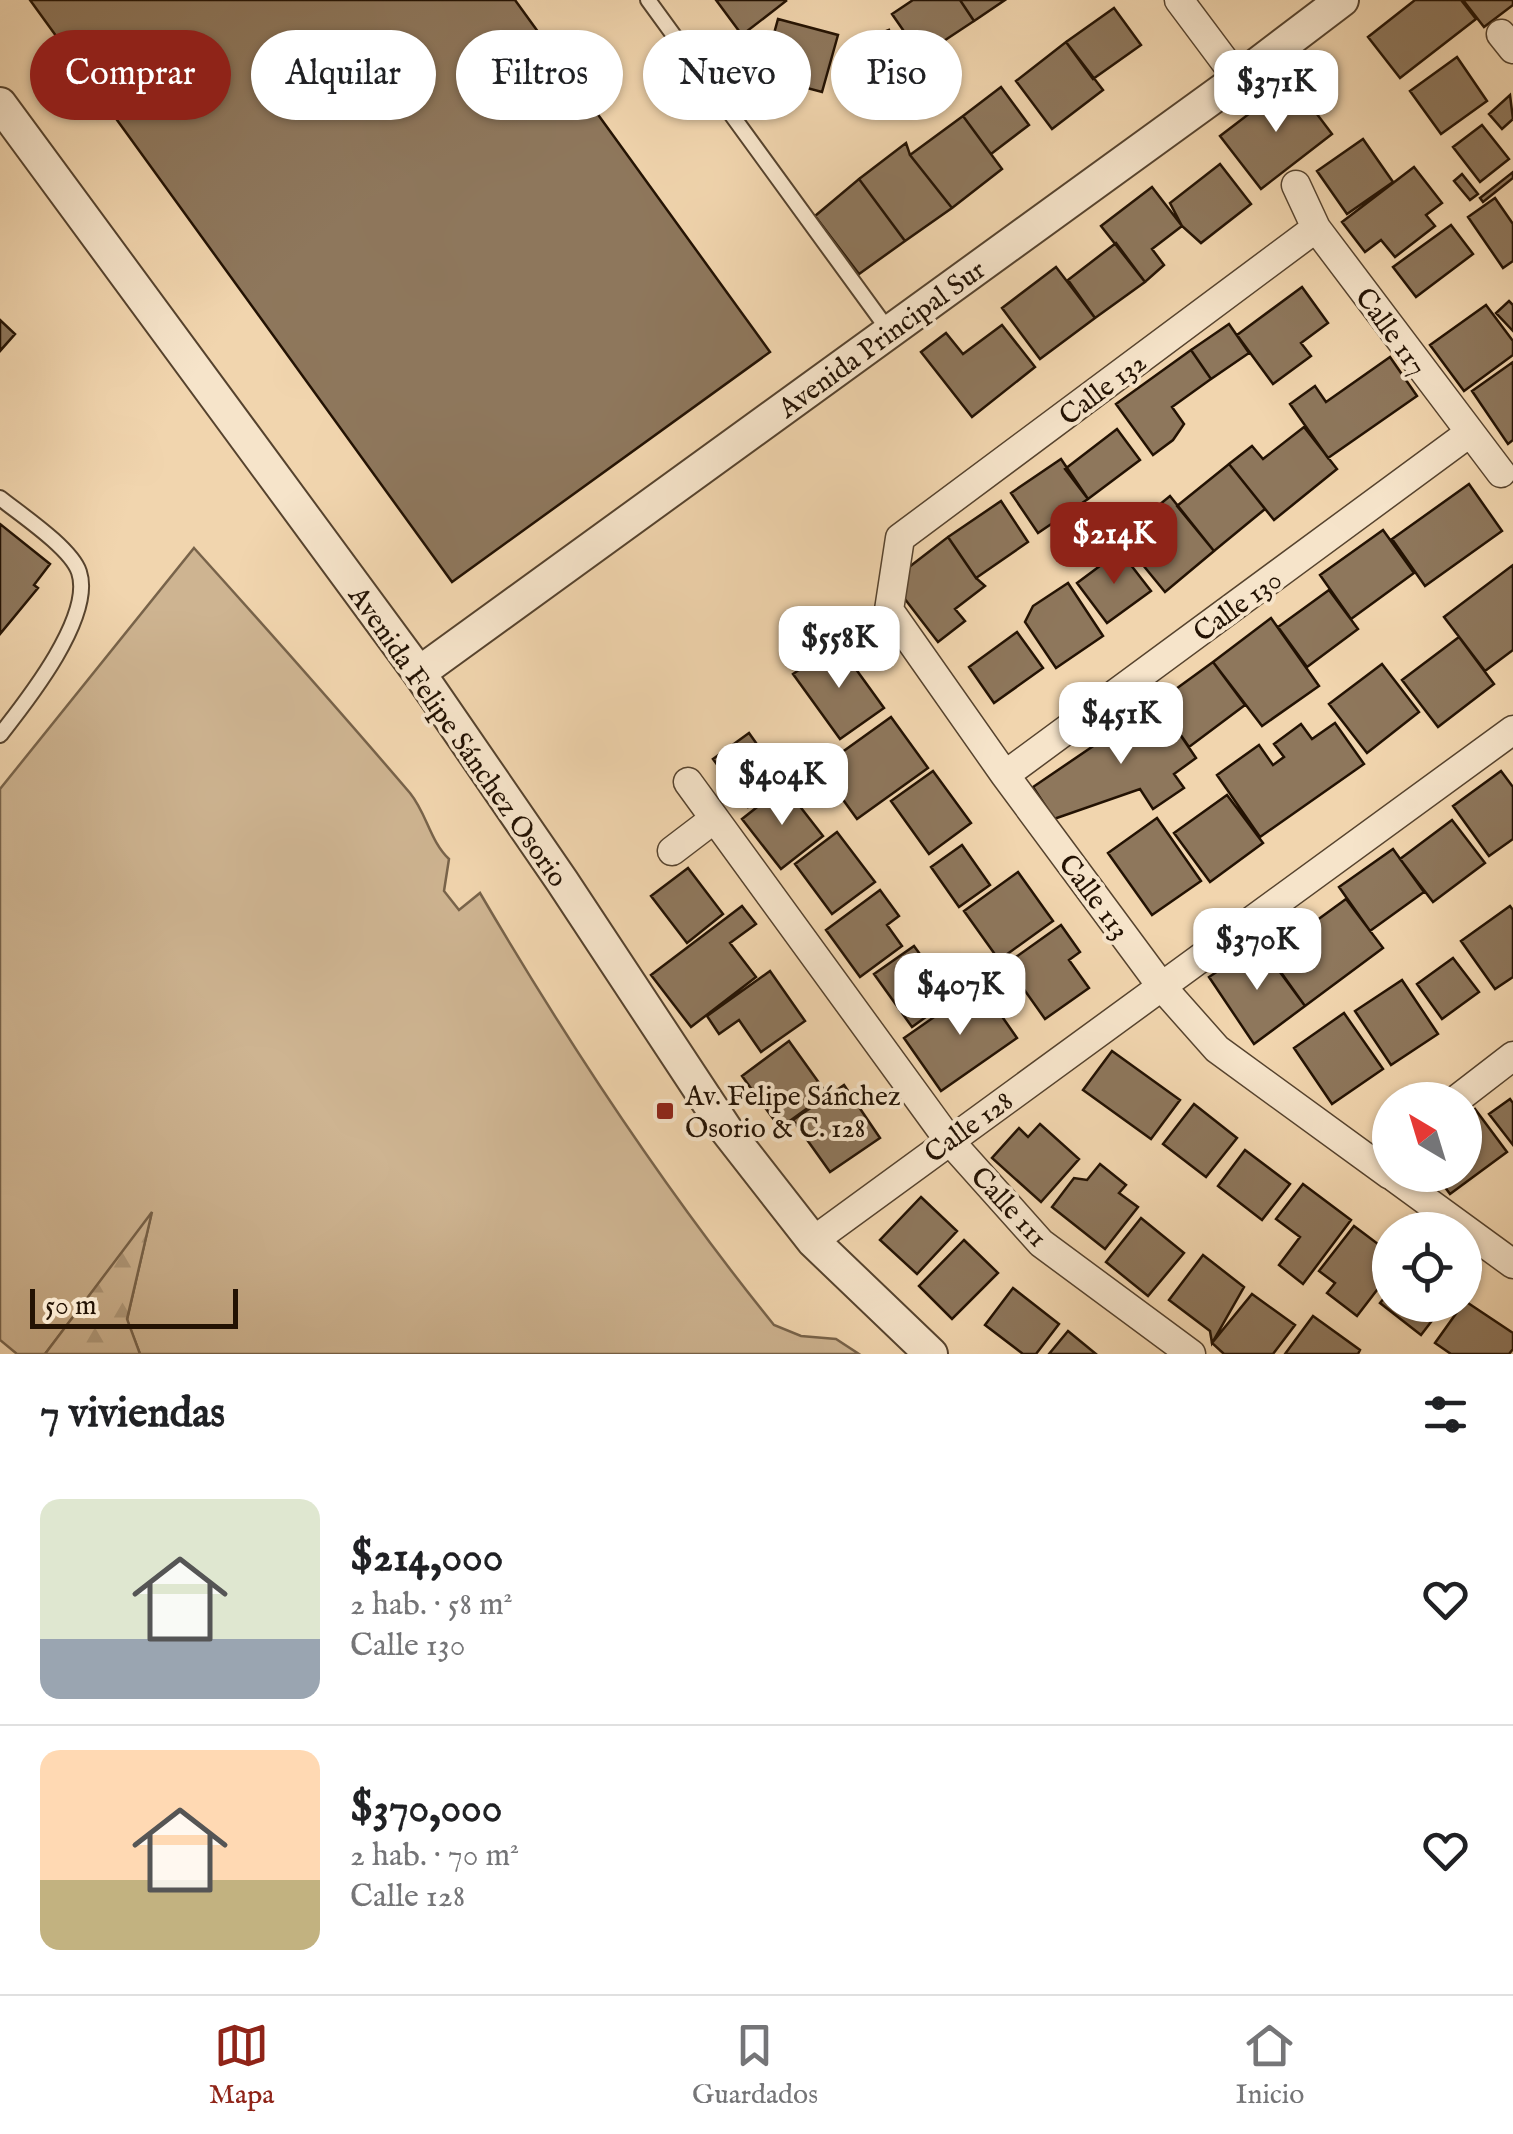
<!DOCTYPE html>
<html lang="es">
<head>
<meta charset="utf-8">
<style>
  :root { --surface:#fff; --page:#f6f6f6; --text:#202124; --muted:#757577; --line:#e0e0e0; --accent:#8f2418 }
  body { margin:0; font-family:"IM FELL English",serif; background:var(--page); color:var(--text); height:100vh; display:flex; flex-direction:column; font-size:38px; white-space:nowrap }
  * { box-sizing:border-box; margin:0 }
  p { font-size:32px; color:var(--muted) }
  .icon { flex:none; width:55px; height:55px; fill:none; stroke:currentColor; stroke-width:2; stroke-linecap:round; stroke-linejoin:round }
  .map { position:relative; height:1354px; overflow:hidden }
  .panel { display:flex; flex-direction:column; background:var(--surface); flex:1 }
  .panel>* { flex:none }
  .banner { position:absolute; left:30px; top:30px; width:1000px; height:90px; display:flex; gap:20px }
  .needle { width:65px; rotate:322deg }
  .fabs { position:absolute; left:1372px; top:1082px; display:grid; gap:20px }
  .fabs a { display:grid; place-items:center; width:110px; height:110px; border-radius:50%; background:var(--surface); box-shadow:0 2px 8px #0004; font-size:50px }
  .scale { position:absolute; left:30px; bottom:25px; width:208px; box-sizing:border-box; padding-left:10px; border:5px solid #231203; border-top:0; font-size:28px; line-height:35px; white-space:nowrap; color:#231203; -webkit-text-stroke:8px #f6e4ca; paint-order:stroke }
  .price { position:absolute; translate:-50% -85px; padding:0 22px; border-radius:20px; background:#fff; color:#222; font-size:32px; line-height:65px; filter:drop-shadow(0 2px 5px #0008) }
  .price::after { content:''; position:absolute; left:50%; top:60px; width:30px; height:22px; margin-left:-15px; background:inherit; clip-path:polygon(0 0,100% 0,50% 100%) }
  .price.current { background:var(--accent); color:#fff }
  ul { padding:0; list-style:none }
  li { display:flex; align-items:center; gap:30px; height:250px; padding:0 40px }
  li+li { border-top:2px solid var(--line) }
  li span { display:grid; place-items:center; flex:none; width:280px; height:200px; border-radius:20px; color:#555 }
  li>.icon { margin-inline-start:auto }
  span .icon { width:120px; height:120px; fill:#fffc; stroke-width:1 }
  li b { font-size:42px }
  h2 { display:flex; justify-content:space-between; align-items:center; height:120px; padding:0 40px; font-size:42px }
  .pill { padding:0 35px; border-radius:45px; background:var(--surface); box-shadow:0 2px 8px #0004; font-size:35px; line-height:90px }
  .pill.current { background:var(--accent); color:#fff }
  .menu { display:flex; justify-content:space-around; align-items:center; height:140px; border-top:2px solid var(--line); background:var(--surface); font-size:28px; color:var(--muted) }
  .menu a { display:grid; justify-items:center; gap:5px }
  .menu .current { color:var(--accent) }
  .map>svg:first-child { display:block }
  .grass { fill:#ceb491; stroke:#78634a; stroke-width:2.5 }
  .forest { fill:url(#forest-firs); stroke:#78634a; stroke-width:2.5 }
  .building { fill:#8e775c; stroke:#231203; stroke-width:2.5 }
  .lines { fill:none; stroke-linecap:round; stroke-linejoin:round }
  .service-casing { stroke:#56432e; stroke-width:18 }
  .minor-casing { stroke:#56432e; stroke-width:31 }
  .tertiary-casing { stroke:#56432e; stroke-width:36 }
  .service { stroke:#f6e4ca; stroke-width:14 }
  .minor { stroke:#f6e4ca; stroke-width:28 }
  .tertiary { stroke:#f6e4ca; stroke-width:32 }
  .poi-dot { fill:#8f2418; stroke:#f6e4ca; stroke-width:4 }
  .labels { text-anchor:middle; stroke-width:8; stroke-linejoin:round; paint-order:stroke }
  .street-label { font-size:28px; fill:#231203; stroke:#f6e4ca }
  .poi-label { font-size:28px; fill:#231203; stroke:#f6e4ca; text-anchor:start }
</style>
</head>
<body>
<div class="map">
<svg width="1513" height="1354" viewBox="0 0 1513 1354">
  <defs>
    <pattern id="forest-firs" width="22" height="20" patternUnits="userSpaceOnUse" patternTransform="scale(2.5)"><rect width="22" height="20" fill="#ceb491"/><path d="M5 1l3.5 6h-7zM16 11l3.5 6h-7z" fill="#b19a7b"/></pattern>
  </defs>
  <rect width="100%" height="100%" fill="#f1d5ae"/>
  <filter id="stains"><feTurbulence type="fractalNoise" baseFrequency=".002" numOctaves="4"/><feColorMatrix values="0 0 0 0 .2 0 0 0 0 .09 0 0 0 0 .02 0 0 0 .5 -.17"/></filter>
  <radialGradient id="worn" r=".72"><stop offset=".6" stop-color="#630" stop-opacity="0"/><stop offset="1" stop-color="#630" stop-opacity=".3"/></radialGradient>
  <path class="grass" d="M194,548C267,629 339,710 410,793C427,814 430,841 449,859L444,891L459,910L480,893C568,1043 664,1189 774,1325L801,1336L836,1339L859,1354H140L127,1320L151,1215L45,1354H17L0,1340V789Z"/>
  <path class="forest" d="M152,1212L127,1319L140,1354H45Z"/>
  <path class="building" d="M30,0H515L770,352L452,582Z
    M716,0H785L786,1L742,35Z
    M913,0H960L974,21L921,56L892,14Z
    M960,0H1005L974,21Z
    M1415,0H1461L1476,19L1400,78L1368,37Z
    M1463,0H1513V5L1484,27Z
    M1114,8L1141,45L1093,79L1066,42Z
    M778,19L838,35L822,92L747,72L755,44L770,48Z
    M889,30L910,86L864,104L843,48Z
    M1066,42L1103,90L1052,129L1016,81Z
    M1457,57L1487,101L1441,134L1410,91Z
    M1292,81L1332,134L1261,189L1220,136Z
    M1001,87L1029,125L991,154L963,116Z
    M1510,95L1513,119L1502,129L1489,114Z
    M963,116L1002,169L952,208L910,155Z
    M1482,125L1509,159L1480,182L1453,147Z
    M1363,139L1393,182L1347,214L1317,171Z
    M906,143L910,155L952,208L905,241L859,179Z
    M1220,164L1251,204L1201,243L1182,226L1170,203Z
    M1414,167L1442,203L1426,215L1435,226L1395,257L1381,240L1365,252L1342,222Z
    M1513,172V178L1483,202L1480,198Z
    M1462,174L1478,194L1470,200L1454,181Z
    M859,179L905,241L859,274L815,216Z
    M1152,187L1182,226L1152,249L1164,265L1145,282L1101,226Z
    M1495,198L1513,224V261L1503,268L1468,217Z
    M1451,225L1473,254L1416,297L1393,267Z
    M1116,243L1145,282L1095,318L1068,280Z
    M1056,267L1095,318L1040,359L1002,308Z
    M1302,287L1328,323L1301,343L1311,356L1273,384L1237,335Z
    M1509,301L1513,305V331L1496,313Z
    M1486,305L1513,341V355L1464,391L1430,345Z
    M0,320L15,334L0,351Z
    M1229,324L1249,353L1211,379L1191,350Z
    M1002,325L1035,367L972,417L921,352L946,333L963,354Z
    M1191,350L1211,379L1172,407L1184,424L1173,440L1153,455L1116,404Z
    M1390,357L1417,396L1328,458L1290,404L1315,386L1326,402Z
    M1513,362V440L1508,444L1472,391Z
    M1304,427L1337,469L1274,520L1229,464L1252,446L1263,459Z
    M1117,429L1140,460L1088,499L1065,469Z
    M1061,459L1088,499L1038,533L1011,493Z
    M1229,464L1265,509L1214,551L1177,506Z
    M1469,484L1502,531L1425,586L1392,539Z
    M1170,496L1214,551L1165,592L1120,537Z
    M1001,501L1028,542L976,578L948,537Z
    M0,524L50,564L34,585L38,588L0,634Z
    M1383,530L1414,573L1351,619L1320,575Z
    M948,537L976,578L985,586L955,609L965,621L938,642L891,581Z
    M1120,551L1151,591L1107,623L1077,583Z
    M1513,565V650L1485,671L1444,617Z
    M1068,583L1103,636L1056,668L1025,622L1033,606Z
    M1329,590L1358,629L1307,667L1278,627Z
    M1271,618L1319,686L1262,726L1213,662Z
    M1017,632L1043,668L994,703L969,667Z
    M1459,637L1494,684L1438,727L1402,680Z
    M837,643L884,708L840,739L793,674Z
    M1213,662L1245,705L1189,747L1158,702Z
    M1382,664L1419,712L1367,753L1329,704Z
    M1158,702L1196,758L1174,774L1184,788L1153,809L1140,789L1054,819L1033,787Z
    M891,717L928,768L857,819L820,768Z
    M1335,723L1364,764L1260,837L1217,775L1259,745L1273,765L1284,757L1274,744L1301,724L1312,739Z
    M749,733L783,781L748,807L713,759Z
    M933,771L971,823L929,854L891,801Z
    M1501,771L1513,787V839L1489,856L1453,806Z
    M784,786L823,836L781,869L742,819Z
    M1227,795L1263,843L1210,882L1174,833Z
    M1157,818L1201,881L1152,915L1108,853Z
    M1452,820L1485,863L1433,902L1400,859Z
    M837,832L875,882L832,914L795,864Z
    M962,845L990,885L959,907L931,867Z
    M1393,849L1424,892L1370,931L1339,887Z
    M688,868L723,914L687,943L651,896Z
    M1018,872L1053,921L999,960L964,911Z
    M880,890L899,916L887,925L902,946L860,977L826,930Z
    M1346,899L1383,948L1305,1006L1268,956Z
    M742,906L756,924L730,943L756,977L691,1027L651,975Z
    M1510,906L1513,910V977L1495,989L1461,941Z
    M1061,925L1080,952L1069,960L1089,988L1045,1019L1006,964Z
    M1260,943L1305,1006L1254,1044L1209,977Z
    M914,946L952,998L912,1027L874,974Z
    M1453,958L1479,992L1442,1019L1417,984Z
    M770,971L805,1021L761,1052L739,1020L719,1034L707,1016Z
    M1402,980L1438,1034L1391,1065L1355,1011Z
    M980,985L1017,1038L941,1091L904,1038Z
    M1344,1013L1383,1069L1332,1104L1294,1048Z
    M789,1041L827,1094L780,1128L742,1076Z
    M1112,1051L1180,1100L1151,1139L1083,1090Z
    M844,1085L880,1138L830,1172L793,1120Z
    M1510,1099L1513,1103V1145L1489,1114Z
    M1194,1104L1237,1138L1206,1177L1163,1144Z
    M1475,1109L1507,1152L1450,1194L1436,1175H1465V1116Z
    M1040,1124L1079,1159L1041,1202L992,1158L1019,1128L1028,1137Z
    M1245,1150L1290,1184L1262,1220L1218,1186Z
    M1100,1164L1126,1185L1119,1193L1138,1207L1105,1249L1052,1207L1074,1178L1087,1180Z
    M1303,1184L1351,1220L1303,1284L1279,1265L1300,1237L1276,1219Z
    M921,1197L957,1231L917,1274L880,1240Z
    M1141,1218L1184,1253L1148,1296L1106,1262Z
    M1354,1226L1390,1253V1273L1357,1316L1327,1293L1335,1283L1319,1271Z
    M964,1240L998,1273L952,1319L919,1286Z
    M1203,1255L1244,1287L1212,1343L1210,1331L1169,1300Z
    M1013,1288L1059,1324L1036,1354H1023L985,1325Z
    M1390,1291V1305H1444L1421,1335L1380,1303Z
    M1252,1294L1295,1325L1273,1354H1224L1212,1343Z
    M1465,1301L1513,1333V1349L1509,1354H1451L1435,1343Z
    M1313,1316L1360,1350L1358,1354H1285Z
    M1068,1331L1096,1354H1049Z"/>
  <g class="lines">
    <g class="service-casing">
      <path id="service" d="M648,0L889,331
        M0,498C20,514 71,548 79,572C94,617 26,702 0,735"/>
    </g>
    <g class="minor-casing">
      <path id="minor" d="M1179,0L1238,79
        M1501,34L1513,49
        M1296,185L1316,228L1501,473
        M1316,228L900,538L889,610L1005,775L1162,987L1217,1049L1390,1175
        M1005,775L1468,434
        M688,782L948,1139L1041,1243L1191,1354
        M672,851L714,819
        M1456,1100L1513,1056
        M1391,1175L1513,1264
        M813,1241L1513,730"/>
    </g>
    <g class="tertiary-casing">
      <path id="tertiary" d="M0,104L419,673L562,881L727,1131L813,1241L931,1354
        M419,673L1238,79L1342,0"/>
    </g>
    <use href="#service" class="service"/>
    <use href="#minor" class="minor"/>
    <use href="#tertiary" class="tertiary"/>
  </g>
  <rect class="poi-dot" x="655" y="1101" width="20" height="20" rx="5"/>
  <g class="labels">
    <g class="street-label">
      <text transform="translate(1392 331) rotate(54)" y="10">Calle 117</text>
      <text transform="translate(881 338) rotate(-36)" y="10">Avenida Principal Sur</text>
      <text transform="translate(1102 388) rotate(-37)" y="10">Calle 132</text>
      <text transform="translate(1237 605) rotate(-36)" y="10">Calle 130</text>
      <text transform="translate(459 736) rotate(55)" y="10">Avenida Felipe Sánchez Osorio</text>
      <text transform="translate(1095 896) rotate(53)" y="10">Calle 113</text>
      <text transform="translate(968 1126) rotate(-36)" y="10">Calle 128</text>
      <text transform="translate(1010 1206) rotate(47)" y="10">Calle 111</text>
    </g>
    <g class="poi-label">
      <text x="685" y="1105">Av. Felipe Sánchez<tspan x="685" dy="32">Osorio &amp; C. 128</tspan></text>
    </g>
  </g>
  <rect width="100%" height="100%" filter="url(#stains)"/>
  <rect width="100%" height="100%" fill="url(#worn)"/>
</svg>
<div class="fabs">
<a><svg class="needle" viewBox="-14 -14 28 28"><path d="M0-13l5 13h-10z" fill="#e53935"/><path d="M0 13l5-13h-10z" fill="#757577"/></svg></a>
<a><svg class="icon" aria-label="locate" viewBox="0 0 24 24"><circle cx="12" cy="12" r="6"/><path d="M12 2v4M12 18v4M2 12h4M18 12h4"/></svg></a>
</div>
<div class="scale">50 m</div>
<b class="price" style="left:1276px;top:135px">$371K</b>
<b class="price current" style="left:1114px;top:587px">$214K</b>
<b class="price" style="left:839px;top:691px">$558K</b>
<b class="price" style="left:1121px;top:767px">$451K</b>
<b class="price" style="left:782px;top:828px">$404K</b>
<b class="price" style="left:1257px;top:993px">$370K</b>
<b class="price" style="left:960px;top:1038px">$407K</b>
<div class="banner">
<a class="pill current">Comprar</a>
<a class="pill">Alquilar</a>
<a class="pill">Filtros</a>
<a class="pill">Nuevo</a>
<a class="pill">Piso</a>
</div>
</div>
<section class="panel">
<h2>7 viviendas<svg class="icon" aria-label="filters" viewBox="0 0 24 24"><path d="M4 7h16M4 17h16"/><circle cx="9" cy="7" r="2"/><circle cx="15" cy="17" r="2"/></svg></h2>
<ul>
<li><span style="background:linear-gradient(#dfe7d0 70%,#9aa5b1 0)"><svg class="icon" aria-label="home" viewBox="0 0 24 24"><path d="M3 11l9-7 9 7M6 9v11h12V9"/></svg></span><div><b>$214,000</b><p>2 hab. · 58 m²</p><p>Calle 130</p></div><svg class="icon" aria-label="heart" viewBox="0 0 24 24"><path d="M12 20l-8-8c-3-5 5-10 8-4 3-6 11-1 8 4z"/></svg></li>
<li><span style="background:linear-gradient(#ffd9b3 65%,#c2b280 0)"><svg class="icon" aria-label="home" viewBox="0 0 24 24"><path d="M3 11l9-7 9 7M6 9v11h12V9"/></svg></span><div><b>$370,000</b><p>2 hab. · 70 m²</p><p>Calle 128</p></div><svg class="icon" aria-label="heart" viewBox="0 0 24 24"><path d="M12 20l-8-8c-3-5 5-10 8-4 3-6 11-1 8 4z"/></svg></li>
</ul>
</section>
<nav class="menu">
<a class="current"><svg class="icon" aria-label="map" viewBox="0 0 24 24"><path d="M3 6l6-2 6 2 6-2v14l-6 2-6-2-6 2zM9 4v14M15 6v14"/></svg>Mapa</a>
<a><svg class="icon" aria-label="saved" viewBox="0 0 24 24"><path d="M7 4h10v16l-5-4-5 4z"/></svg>Guardados</a>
<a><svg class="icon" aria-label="home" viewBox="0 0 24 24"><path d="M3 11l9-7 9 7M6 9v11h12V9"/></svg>Inicio</a>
</nav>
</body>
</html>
